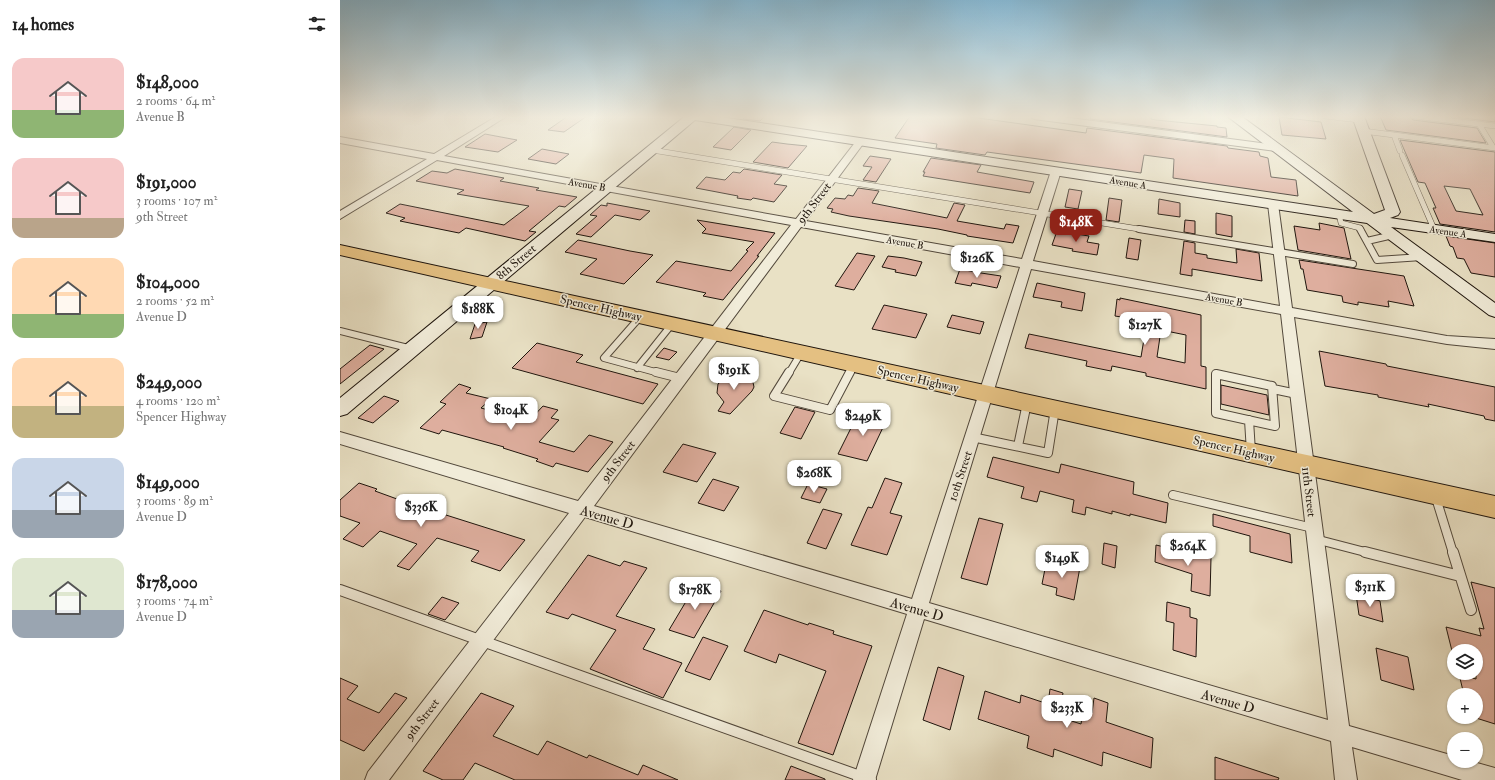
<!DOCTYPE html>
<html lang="en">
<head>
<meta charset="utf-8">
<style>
  :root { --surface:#fff; --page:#f6f6f6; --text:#222; --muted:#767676; --accent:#8f2418 }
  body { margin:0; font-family:"IM FELL Double Pica",serif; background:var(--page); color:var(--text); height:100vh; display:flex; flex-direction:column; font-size:15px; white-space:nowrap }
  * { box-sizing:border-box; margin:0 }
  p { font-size:13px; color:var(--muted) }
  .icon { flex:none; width:22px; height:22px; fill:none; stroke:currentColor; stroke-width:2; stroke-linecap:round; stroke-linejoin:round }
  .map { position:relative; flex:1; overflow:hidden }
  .side { display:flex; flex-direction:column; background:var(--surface); width:340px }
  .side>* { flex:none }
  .tools { position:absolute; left:1107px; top:644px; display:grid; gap:8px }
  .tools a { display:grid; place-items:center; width:36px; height:36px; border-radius:50%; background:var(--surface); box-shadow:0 1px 3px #0004; font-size:20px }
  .price { position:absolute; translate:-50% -34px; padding:0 9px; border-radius:8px; background:#fff; color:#222; font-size:13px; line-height:26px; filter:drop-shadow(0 1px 2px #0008) }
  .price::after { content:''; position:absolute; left:50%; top:24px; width:12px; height:9px; margin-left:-6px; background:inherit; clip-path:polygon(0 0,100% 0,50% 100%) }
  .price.on { background:var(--accent); color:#fff }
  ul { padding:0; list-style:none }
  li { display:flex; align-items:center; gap:12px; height:100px; padding:0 12px }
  li span { display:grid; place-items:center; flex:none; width:112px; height:80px; border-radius:12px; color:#555 }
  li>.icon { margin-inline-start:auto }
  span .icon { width:48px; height:48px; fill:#fffc; stroke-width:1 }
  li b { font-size:17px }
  h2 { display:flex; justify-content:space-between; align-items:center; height:48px; padding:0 12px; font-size:17px }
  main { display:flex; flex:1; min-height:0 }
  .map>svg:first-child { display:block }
  .building { fill:#deae9e; stroke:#1f150d; fill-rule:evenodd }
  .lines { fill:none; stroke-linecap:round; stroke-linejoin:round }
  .lane-far3-casing { stroke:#52483b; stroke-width:6 }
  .lane-far2-casing { stroke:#52483b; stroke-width:8 }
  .lane-far1-casing { stroke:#52483b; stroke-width:10 }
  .lane-casing { stroke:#52483b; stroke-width:12 }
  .street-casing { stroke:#52483b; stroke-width:2 }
  .secondary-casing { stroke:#1f150d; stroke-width:2 }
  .primary-casing { stroke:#1f150d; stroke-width:2 }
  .lane-far3 { stroke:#f1ecd9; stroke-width:5 }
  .lane-far2 { stroke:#f1ecd9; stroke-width:6 }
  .lane-far1 { stroke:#f1ecd9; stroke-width:8 }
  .lane { stroke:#f1ecd9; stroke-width:10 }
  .street { fill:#f1ecd9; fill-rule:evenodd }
  .secondary { fill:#f1ecd9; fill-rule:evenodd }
  .primary { fill:#e4c082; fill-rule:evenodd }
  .labels { text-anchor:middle; stroke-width:3; stroke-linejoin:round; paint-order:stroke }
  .far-street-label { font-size:10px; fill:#1f150d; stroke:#f1ecd9 }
  .street-label { font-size:12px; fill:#1f150d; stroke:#f1ecd9 }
  .near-street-label { font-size:14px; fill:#1f150d; stroke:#f1ecd9 }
</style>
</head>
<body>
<main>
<section class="side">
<h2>14 homes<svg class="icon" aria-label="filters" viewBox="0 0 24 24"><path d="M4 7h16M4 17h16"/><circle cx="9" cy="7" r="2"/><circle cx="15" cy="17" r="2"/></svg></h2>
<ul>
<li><span style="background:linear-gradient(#f6c9c9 65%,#8fb573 0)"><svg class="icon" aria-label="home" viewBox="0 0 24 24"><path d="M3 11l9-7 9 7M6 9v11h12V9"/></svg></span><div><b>$148,000</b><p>2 rooms · 64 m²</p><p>Avenue B</p></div></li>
<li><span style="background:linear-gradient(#f6c9c9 75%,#b9a48a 0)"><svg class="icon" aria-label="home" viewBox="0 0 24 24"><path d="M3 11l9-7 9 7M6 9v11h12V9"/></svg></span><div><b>$191,000</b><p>3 rooms · 107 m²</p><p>9th Street</p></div></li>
<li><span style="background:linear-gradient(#ffd9b3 70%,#8fb573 0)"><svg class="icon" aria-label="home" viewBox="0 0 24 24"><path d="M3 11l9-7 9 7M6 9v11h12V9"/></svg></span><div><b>$104,000</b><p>2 rooms · 52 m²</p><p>Avenue D</p></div></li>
<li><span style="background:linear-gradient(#ffd9b3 60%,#c2b280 0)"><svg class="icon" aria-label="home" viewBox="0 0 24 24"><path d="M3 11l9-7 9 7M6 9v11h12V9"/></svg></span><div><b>$249,000</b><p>4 rooms · 120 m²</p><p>Spencer Highway</p></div></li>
<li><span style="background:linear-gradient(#c9d6e8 65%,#9aa5b1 0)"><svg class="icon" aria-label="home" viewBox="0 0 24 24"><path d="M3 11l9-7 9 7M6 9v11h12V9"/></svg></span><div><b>$149,000</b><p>3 rooms · 89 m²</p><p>Avenue D</p></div></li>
<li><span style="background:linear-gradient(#dfe7d0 65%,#9aa5b1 0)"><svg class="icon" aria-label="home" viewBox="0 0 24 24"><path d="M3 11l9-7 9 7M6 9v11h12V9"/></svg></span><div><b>$178,000</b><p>3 rooms · 74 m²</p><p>Avenue D</p></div></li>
</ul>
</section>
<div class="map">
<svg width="1155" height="780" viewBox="0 0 1155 780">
  <rect width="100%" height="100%" fill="#e9e1c5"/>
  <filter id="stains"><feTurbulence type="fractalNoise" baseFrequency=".005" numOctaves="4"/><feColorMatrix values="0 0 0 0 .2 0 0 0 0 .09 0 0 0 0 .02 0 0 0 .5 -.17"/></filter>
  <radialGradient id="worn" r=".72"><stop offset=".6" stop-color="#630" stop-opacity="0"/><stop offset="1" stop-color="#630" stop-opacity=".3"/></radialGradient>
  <path class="building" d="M228,116H247L224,132L208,130Z
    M406,116H425L420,121L403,119Z
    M570,116H624L746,133L747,128L887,146L888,148L919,152L920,156L928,158L931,177L956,180L958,196L833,178L834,159L804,155L801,173L647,152L645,155L596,148L597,144L555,138Z
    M751,116H812L811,119L816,120L877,126V127L886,128L887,137L750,119Z
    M1040,116H1069L1073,120L1137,128L1146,143L1046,130Z
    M1108,116H1155V122L1139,120Z
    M939,117L981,122L986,139L942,135Z
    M394,127L411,130L391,150L373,147Z
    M145,134L177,140L158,152L125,147Z
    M1060,140L1155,152V232L1100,224L1093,208H1096L1085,183L1078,182ZM1104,186L1130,189L1143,215L1116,211Z
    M432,142L447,144L467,146L448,168L413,162Z
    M202,149L229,154L216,164L188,159Z
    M530,156L551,159L536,182L523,180L532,167L523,166Z
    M591,158L641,165L637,172L694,182L690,193L583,176L585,172H583Z
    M115,169L164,178L160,181L199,188L196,190L237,197L225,207L219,206L189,231L196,232L185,241L126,228L119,233L60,221L65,218L46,213L60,204L164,225L189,206L117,194L124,190L76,181L92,171L107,173Z
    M404,169L442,175L434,184L447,186L434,202L413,198L411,200L397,198L398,196L356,188L366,177L385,180L393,172L400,173Z
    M518,188L539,191L532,203L607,218L614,203L625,205L617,221L664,229L666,224L679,226L673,243L627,236V235L598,229L509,216L491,212L493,209L487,208L495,198L505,199L508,195L513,196Z
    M729,189L742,191L738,209L725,207Z
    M769,198L782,200L779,222L766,220Z
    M819,199L840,203V217L818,214Z
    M267,203L310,211L300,220L275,215L251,237L236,234L257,216L250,215L261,205L267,206Z
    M876,213L892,216V237L876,234Z
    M357,220L435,233L417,256H419L383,300L363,296L366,293L316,282L336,261L391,271L408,251L406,250L414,242L362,233L366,229Z
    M845,220L855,221V234L844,232Z
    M979,223L1004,228L1011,259L958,250L954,226L980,230Z
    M717,231L749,236L747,242L759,244L757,255L732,251L733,249L712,245Z
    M1106,236L1155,243V277L1131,273L1124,259L1117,258L1113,247L1110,246Z
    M789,238L801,240L798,260L786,258Z
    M238,240L290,251L313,255L284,284L240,274L257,259L225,252Z
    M844,241L855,243V253L867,255V258L897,263L896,249L919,253L922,281L852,269V276L840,274Z
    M517,253L535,256L514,290L495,286Z
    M548,256L564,258L582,262L576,276L555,272L556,270L542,267Z
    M959,260L1064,276L1074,306L1048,301L1049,307L1018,302V305L1003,302L1002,296L967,290L963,269H961Z
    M620,269L641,273L661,276L657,288L632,283L631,286L615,283Z
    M697,283L745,293L742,311L721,307L722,302L693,297Z
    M780,298L861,315V366L866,367V389L806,376V373L772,366L771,371L746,366L747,361L685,348L689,334L801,357L807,321L775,316L777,299L780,300ZM821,330L846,335L845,363L817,357Z
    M544,305L587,314L576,338L532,329Z
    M612,315L644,322L640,334L607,327Z
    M147,322L142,337L130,339L135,324Z
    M197,343L243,355L236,362L318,384L303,404L172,368Z
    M30,345L44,349L0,384V369Z
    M324,348L337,352L329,360L316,357Z
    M979,351L1046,364L1047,366L1155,387V421L1145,419L1144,416L1088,404L1089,407L1038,397V395L985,386Z
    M398,373L404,374L412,378L414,387L412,391L390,414L378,411L384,402L377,393L378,384L387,376Z
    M119,384L131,388L126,393L151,399L141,408L189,421L203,406L218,410L211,418L219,420L199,442L234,452L249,435L273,442L248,472L216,463L213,467L196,461L198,459L163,448L164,447L102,430L99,434L80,428L106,404L100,402Z
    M881,385L927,395L929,415L881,404Z
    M44,396L59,401L33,423L18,418Z
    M455,407L475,412L461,439L440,433Z
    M519,412L547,419L527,461L498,454Z
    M343,444L376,453L357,482L323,472Z
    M653,457L719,473L721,464L794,482L793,494L828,503L826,523L790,514V516L772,511V514L746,507L745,515L732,512L734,500L700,491L697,502L681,498L684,487L647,477Z
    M545,478L562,483L550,513L562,516L547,555L511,545L528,507L532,508Z
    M373,479L399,487L384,511L358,503Z
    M19,483L37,489L35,491L68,503L185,540L160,571L131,561L139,551L97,538L69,570L57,566L77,544L40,531L23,547L3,539L20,523L0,516V500Z
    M468,484L487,489L480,503L461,498Z
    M483,509L502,514L486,549L467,543Z
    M873,514L950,534L952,563L910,552V536L873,526Z
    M639,518L663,524L647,585L621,578Z
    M764,543L777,546L775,568L762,564Z
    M816,545L871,558L870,596L851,591L852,574L815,562Z
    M248,555L280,566L284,561L307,568L276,616L315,629L303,649L342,663L323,698L250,669L276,630L232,614L228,619L206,612Z
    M722,562L740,567L734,600L716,595L717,588L702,584L706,564L721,568Z
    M1131,582L1155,588V724L1136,718V695H1124L1119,674L1136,679V651H1112L1106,627L1141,636L1139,628L1144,629Z
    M357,583L381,591L354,638L329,630Z
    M1016,594L1040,601L1043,622L1019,615Z
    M102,597L119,603L105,620L88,614Z
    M827,602L850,608V617L857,619L856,657L833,650L834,623L826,621Z
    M424,610L468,625L469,623L494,631L493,634L532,646L493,755L458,743L486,671L439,654L436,663L404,651Z
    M363,637L388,646L370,680L345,671Z
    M1036,648L1068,657L1074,690L1041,680Z
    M598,667L624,676L610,730L583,720Z
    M0,678L18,686L7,699L39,713L55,693L67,698L24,751L0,740Z
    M710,689L723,693L719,717L741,724L743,711L752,713L754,698L768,703L766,722L813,738L811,768L763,752L762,766L714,749L713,757L687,748L689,736L638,719L645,691L680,703L681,695L708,704Z
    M141,693L174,706L153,736L198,755L207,741L247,758L249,755L298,775L303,765L338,780H175L135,763L123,780H103L83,771Z
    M875,757L939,778L938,780H875Z
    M451,766L485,779V780H445Z"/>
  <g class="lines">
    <g class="lane-far3-casing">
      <path id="lane-far3" d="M985,116L1019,120
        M1073,116L1155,126
        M1139,124L1153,147
        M1023,131L1155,148
        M1054,135L1060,151
        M312,150L805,230
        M1062,155L1094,229
        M999,214L1001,223L1020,228L1021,230"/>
    </g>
    <g class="lane-far2-casing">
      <path id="lane-far2" d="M799,229L1013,264
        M1020,229L1037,260L1082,257
        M1027,241L1053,235
        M300,317L264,358L319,373
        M0,331L72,349
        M297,368L332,324
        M449,373L461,353
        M510,373L514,365"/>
    </g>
    <g class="lane-far1-casing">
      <path id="lane-far1" d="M316,372L340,378
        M449,372L434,396L490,410L510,372
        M876,374L932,386L935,426L876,413Z
        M933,389L957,394
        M909,420L911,452
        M632,437L708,453L715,409
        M678,446L687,403
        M833,495L973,528
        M1096,498L1113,553
        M975,539L1029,553"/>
    </g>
    <g class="lane-casing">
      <path id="lane" d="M1025,552L1120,576
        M1113,552L1131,610
        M0,590L531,780"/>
    </g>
    <g class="street-casing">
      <path id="street" d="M157,116H167L104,156L456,219L517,140H523L525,142L523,144L466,221L682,259L711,171L716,168L721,171L693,261L940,306L928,204L933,201L938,204L952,308L1107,336L1155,339V349L1107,344L954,317L1009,726L1114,756V761H1130L1155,768V780H1122L1012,747L1017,780H995L991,741L584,619L535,780H513L567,614L245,517L49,780H25L28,772L229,513L0,444V432L238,501L451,225L97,160L0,219V211L87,159L0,143V137L94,154ZM461,227L680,267L572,599L254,506ZM691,269L941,314L988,720L589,603Z
        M690,116H715L935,145L940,148L935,151L694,119Z"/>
    </g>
    <g class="secondary-casing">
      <path id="secondary" d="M343,116H374L1013,212L887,116H901L1034,214L1045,210L1012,116H1024L1060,212L1058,215L1050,218L1155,234V242L1051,227L1155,303V317L1149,315L1027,223L355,120L7,414L0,416V398L344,117Z"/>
    </g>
    <g class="primary-casing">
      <path id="primary" d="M0,245L1155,496V518L0,255Z"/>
    </g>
    <use href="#lane-far3" class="lane-far3"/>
    <use href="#lane-far2" class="lane-far2"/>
    <use href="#lane-far1" class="lane-far1"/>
    <use href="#lane" class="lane"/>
    <use href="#street" class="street"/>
    <use href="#secondary" class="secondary"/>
    <use href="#primary" class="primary"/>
  </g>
  <linearGradient id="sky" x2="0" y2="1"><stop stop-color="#87b8d3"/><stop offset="0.52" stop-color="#f5f2e5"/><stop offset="1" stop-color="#f5f2e5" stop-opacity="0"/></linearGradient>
  <rect width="1155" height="225" fill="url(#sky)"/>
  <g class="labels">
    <g class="far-street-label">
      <text transform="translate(788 182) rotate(9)" y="4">Avenue A</text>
      <text transform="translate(247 184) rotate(10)" y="4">Avenue B</text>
      <text transform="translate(1108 231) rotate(8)" y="4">Avenue A</text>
      <text transform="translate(565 242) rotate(10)" y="4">Avenue B</text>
      <text transform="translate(884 299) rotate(10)" y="4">Avenue B</text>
    </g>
    <g class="street-label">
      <text transform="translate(474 203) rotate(-53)" y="4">9th Street</text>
      <text transform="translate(176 262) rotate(-40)" y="4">8th Street</text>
      <text transform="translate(261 308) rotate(13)" y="4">Spencer Highway</text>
      <text transform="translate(578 379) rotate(13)" y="4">Spencer Highway</text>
      <text transform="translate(894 449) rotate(13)" y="4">Spencer Highway</text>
      <text transform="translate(278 461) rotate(-53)" y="4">9th Street</text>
      <text transform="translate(620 476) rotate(-72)" y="4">10th Street</text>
      <text transform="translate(969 492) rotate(83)" y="4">11th Street</text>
      <text transform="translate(82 719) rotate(-53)" y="4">9th Street</text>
    </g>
    <g class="near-street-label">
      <text transform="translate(267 517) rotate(16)" y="5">Avenue D</text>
      <text transform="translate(577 609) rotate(16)" y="5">Avenue D</text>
      <text transform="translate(888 701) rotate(16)" y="5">Avenue D</text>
    </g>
  </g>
  <rect width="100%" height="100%" filter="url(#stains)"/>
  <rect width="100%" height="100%" fill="url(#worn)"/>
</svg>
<div class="tools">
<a><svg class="icon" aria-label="layers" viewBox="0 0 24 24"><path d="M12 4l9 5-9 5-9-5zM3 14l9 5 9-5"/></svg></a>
<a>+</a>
<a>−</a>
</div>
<b class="price on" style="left:736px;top:243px">$148K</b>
<b class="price" style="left:637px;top:279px">$126K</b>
<b class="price" style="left:138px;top:330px">$188K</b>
<b class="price" style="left:805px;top:346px">$127K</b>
<b class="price" style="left:394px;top:391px">$191K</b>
<b class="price" style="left:171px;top:431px">$104K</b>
<b class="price" style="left:523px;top:437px">$249K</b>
<b class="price" style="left:474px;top:494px">$268K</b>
<b class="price" style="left:81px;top:528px">$336K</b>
<b class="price" style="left:848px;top:567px">$264K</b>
<b class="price" style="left:722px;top:579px">$149K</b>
<b class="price" style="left:1030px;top:608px">$311K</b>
<b class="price" style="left:355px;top:611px">$178K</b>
<b class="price" style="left:727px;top:729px">$233K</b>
</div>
</main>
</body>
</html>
